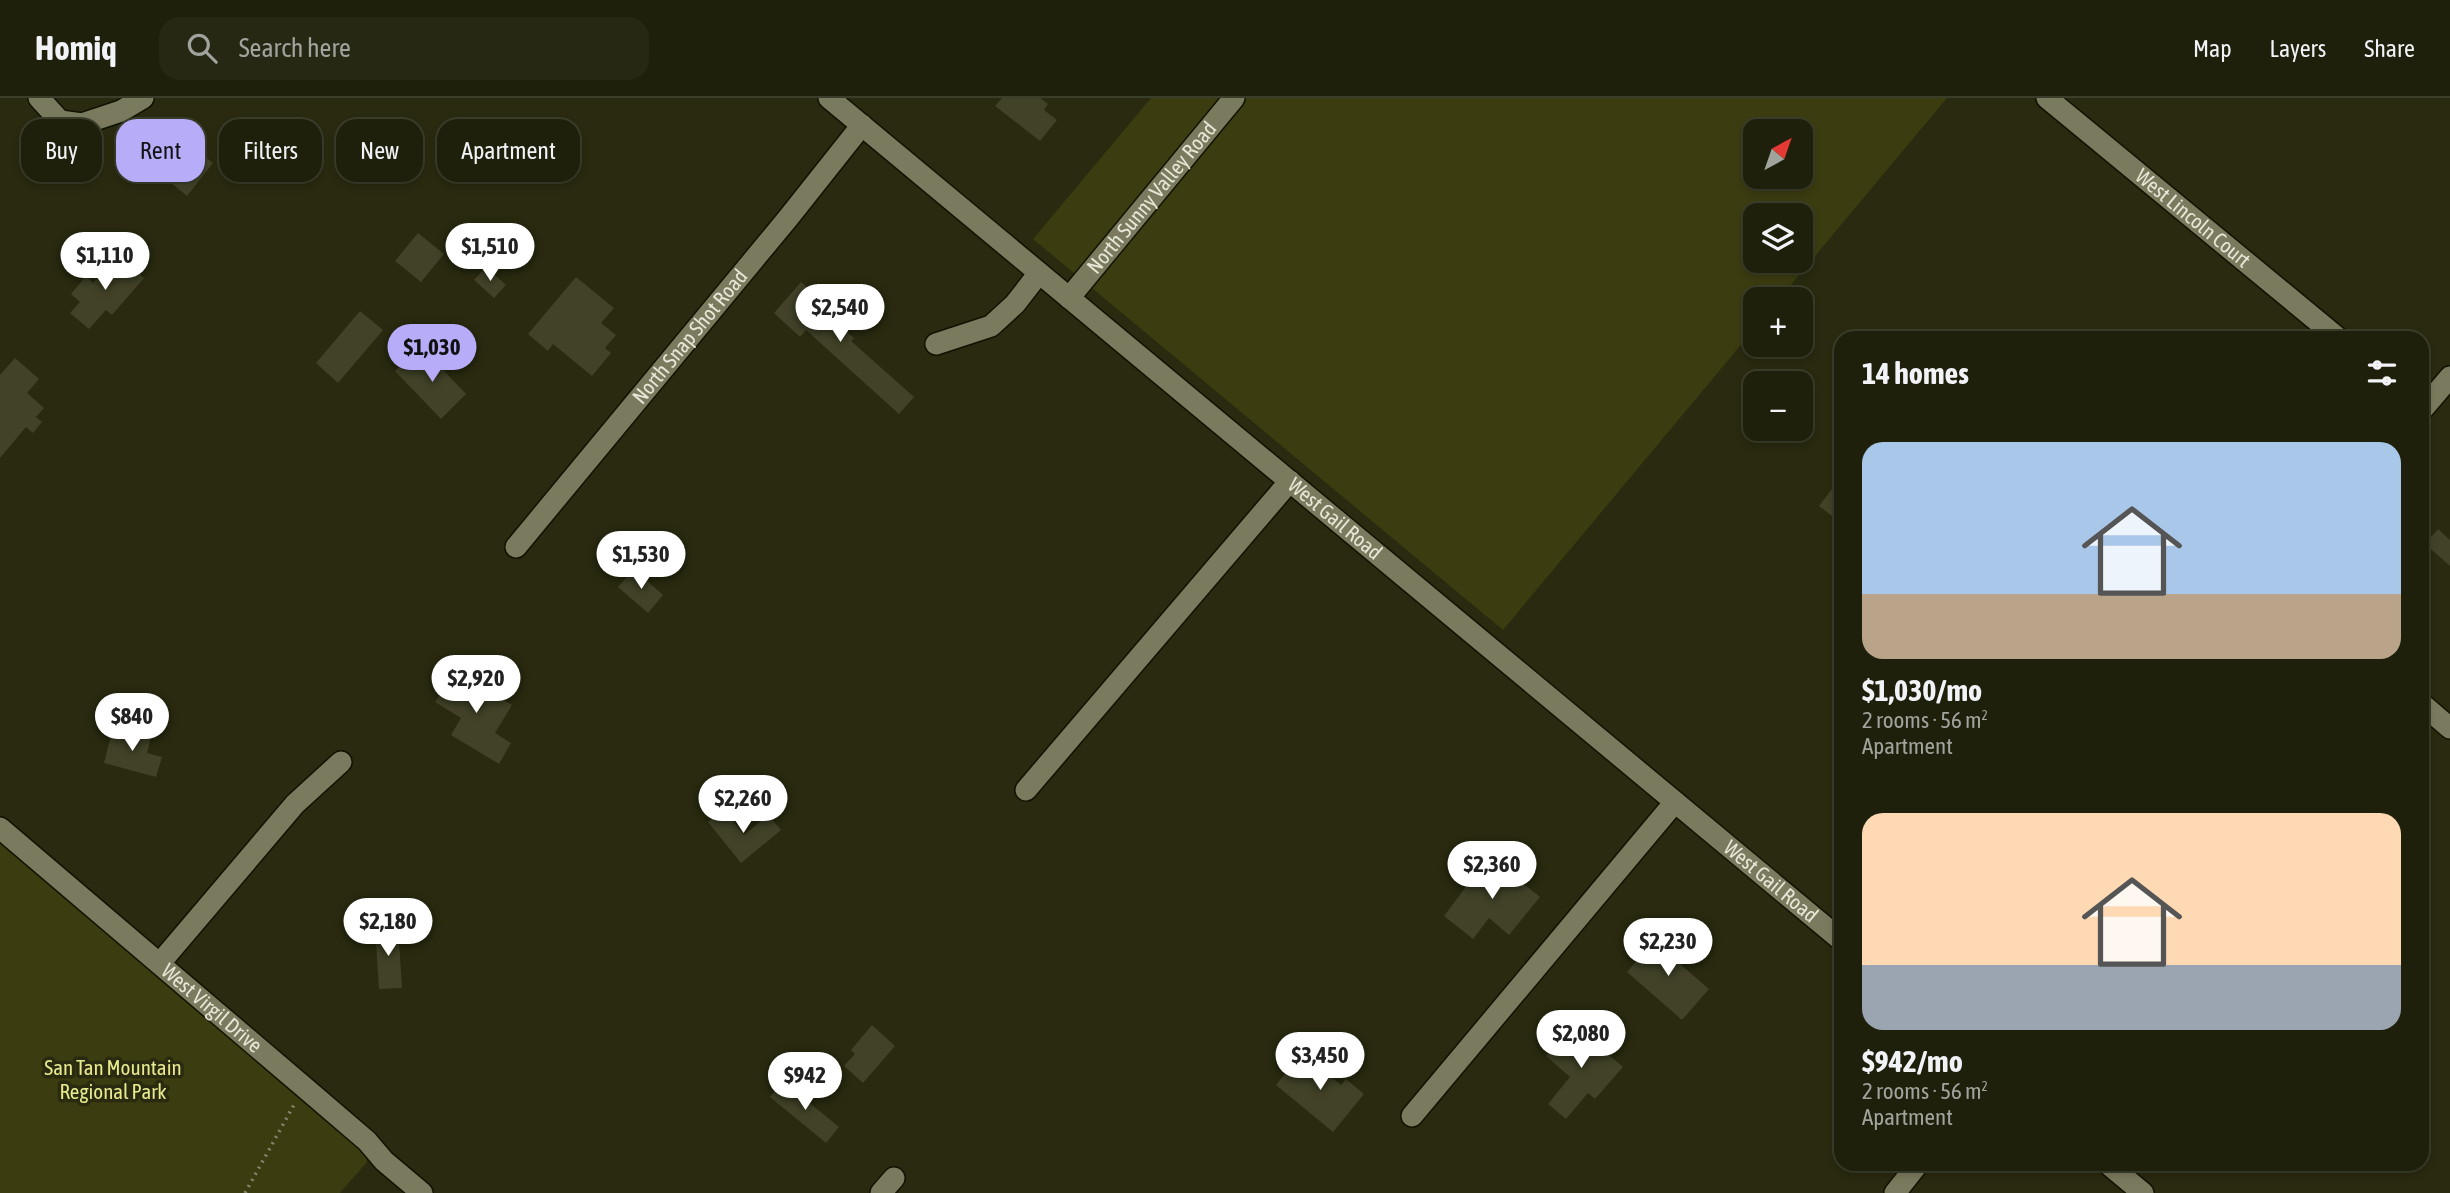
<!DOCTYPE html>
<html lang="en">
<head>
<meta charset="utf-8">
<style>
  :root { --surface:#1f200b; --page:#272814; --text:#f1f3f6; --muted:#a1a39d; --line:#3c3e2c; --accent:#b6acf8 }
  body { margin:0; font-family:"Asap Condensed",sans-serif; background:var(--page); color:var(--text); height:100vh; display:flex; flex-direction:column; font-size:26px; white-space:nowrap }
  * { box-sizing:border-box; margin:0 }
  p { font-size:23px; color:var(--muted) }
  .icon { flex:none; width:38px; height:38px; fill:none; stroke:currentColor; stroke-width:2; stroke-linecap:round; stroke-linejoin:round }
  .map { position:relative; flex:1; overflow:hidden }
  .drawer { position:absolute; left:1834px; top:233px; width:595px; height:840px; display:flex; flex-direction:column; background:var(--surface); border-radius:21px; box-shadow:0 4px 10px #0003,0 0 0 2px var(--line) }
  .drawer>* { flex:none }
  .top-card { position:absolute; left:21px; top:21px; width:665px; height:63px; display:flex; gap:14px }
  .needle { width:46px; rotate:40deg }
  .tools { position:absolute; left:1743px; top:21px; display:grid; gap:14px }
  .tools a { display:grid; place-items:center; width:70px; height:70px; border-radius:14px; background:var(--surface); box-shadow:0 4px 10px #0003,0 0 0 2px var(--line); font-size:35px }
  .price { position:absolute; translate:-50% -60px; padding:0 16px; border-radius:24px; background:#fff; color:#222; font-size:23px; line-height:46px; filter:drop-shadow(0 2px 4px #0008) }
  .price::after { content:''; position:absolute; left:50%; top:42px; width:21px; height:16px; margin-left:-10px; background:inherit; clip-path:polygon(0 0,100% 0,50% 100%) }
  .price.active { background:var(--accent); color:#111 }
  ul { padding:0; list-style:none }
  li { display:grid; align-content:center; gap:14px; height:371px; padding:0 28px }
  li span { display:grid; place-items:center; height:217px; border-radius:21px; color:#555 }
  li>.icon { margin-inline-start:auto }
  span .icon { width:126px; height:126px; fill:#fffc; stroke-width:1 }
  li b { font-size:30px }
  h2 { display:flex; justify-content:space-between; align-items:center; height:84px; padding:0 28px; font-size:30px }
  .tag { padding:0 24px; border-radius:21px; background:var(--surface); box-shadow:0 4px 10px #0003,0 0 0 2px var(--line); font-size:24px; line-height:63px }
  .tag.active { background:var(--accent); color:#111 }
  header { display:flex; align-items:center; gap:42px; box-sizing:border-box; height:98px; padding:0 35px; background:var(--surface); border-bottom:2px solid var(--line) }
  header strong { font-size:33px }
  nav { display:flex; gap:38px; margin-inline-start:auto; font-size:24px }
  .search { width:490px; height:63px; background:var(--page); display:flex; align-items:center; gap:18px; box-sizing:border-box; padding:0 24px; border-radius:21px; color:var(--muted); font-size:26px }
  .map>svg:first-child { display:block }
  .green { fill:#3b3c10; fill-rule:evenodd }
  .building { fill:#414227 }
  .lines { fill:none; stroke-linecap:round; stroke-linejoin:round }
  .minor-casing { stroke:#121200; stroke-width:24 }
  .path { stroke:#84856f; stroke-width:3.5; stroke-dasharray:2 5; stroke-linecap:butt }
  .minor { stroke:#7a7b5e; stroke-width:21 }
  .labels { text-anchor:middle; stroke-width:7; stroke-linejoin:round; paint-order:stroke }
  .street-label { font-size:21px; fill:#e6e7d7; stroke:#292a0f }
  .park-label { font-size:21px; fill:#e8ea8f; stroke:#292a0f }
</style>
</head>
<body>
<header>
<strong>Homiq</strong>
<div class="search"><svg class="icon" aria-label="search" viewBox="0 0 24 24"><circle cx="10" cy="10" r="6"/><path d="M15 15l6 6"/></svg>Search here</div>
<nav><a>Map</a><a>Layers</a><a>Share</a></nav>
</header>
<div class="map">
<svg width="2450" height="1095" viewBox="0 0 2450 1095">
  <rect width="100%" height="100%" fill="#292a0f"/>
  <path class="green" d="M1151,0H1947L1779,201H1755V230L1503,532L1033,141ZM1755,33H1801V79H1755ZM1755,117H1801V163H1755Z
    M0,734L364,1048L367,1064L340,1095H0Z"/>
  <path class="building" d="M1002,0H1040L1048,6L1044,12L1057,22L1040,43L995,8Z
    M368,25L417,69L401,86L352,42Z
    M190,47L213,65L187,98L164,79Z
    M418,135L444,156L421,184L395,163Z
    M118,157L144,180L112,217L106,212L89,231L70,215L80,204L71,196L86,178L93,185Z
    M486,169L506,187L494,200L474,182Z
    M576,179L614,210L601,225L616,237L605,250L611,255L592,278L553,246L548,253L528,236Z
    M801,184L827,207L822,212L854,240L851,243L914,299L899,316L806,232L800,239L774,215Z
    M360,213L383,232L338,285L316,265Z
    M425,253L466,296L441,321L395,273L405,263L409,268Z
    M15,260L39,281L27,295L44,310L36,319L42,324L33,335L26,329L0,360V277Z
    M1832,391L1841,398V425L1819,408Z
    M2438,431L2450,442V468L2425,446Z
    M634,471L663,497L648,515L618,489Z
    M455,572L512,607L495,635L511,645L499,666L451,637L461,620L435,604Z
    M113,629L151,639L147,655L162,659L156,679L104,665Z
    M723,711L744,737L768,717L781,732L741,765L708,724Z
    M1489,758L1540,799L1509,837L1489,820L1473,841L1444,818Z
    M398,828L402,890L379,891L375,829Z
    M1658,837L1676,852L1671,858L1709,891L1682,922L1627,874Z
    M1573,926L1623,969L1595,1001L1588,995L1566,1021L1548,1006L1570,979L1546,958Z
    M872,927L895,948L863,985L844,968L855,956L851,952Z
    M1302,955L1341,987L1346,981L1364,996L1333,1034L1276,987Z
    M783,983L839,1029L826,1045L770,999Z"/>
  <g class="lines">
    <g class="minor-casing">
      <g id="minor">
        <path d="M39,0L60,23L82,26L121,13L143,0"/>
        <path id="s1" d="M829,0L1841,842"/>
        <path id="s2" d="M2047,0L2338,240"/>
        <path id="s3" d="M1069,200L1234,0"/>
        <path d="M936,246L991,228L1015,206L1039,175"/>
        <path d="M2422,312L2450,279"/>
        <path id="s4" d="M516,449L789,119L862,27"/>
        <path d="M2422,606L2450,630"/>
        <path d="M1026,692L1290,383"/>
        <path id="s5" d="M0,730L304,989L367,1043L384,1063L422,1095"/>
        <path d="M160,865L295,706L341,664"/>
        <path d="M1412,1018L1675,704"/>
        <path d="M2108,1066L2143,1095"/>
        <path d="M881,1095L894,1080"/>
        <path d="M1895,1095L1918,1066"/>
      </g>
    </g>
    <path class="path" d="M245,1095L295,1005"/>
    <use href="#minor" class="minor"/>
  </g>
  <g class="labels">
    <g class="street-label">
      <text dy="7" stroke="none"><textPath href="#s3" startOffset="130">North Sunny Valley Road</textPath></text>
      <text dy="7" stroke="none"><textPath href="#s2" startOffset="189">West Lincoln Court</textPath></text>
      <text dy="7" stroke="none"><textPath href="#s4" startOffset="273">North Snap Shot Road</textPath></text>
      <text dy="7" stroke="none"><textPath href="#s1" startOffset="658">West Gail Road</textPath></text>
      <text dy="7" stroke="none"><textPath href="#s1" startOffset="1225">West Gail Road</textPath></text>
      <text dy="7" stroke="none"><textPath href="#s5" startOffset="278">West Virgil Drive</textPath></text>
    </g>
    <g class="park-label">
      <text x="113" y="977">San Tan Mountain<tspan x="113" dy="24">Regional Park</tspan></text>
    </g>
  </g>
</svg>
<div class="tools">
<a><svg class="needle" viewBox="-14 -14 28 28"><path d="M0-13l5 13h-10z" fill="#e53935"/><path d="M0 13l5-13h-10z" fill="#a1a39d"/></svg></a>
<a><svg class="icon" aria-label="layers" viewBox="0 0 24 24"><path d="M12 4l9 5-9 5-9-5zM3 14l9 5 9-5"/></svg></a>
<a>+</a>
<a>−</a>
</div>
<b class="price" style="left:490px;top:185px">$1,510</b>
<b class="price" style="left:105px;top:194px">$1,110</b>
<b class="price" style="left:840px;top:246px">$2,540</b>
<b class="price active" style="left:432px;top:286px">$1,030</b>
<b class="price" style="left:641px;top:493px">$1,530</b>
<b class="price" style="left:476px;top:617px">$2,920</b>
<b class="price" style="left:132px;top:655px">$840</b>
<b class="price" style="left:743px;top:737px">$2,260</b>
<b class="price" style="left:1492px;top:803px">$2,360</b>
<b class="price" style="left:388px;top:860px">$2,180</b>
<b class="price" style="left:1668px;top:880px">$2,230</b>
<b class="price" style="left:1581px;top:972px">$2,080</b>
<b class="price" style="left:1320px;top:994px">$3,450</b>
<b class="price" style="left:805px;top:1014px">$942</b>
<div class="top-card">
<a class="tag">Buy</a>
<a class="tag active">Rent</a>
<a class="tag">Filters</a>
<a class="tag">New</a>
<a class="tag">Apartment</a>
</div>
<section class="drawer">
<h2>14 homes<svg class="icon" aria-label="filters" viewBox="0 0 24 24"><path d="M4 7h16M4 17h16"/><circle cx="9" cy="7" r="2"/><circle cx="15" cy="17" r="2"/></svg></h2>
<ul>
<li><span style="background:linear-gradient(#a9c7e8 70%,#b9a48a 0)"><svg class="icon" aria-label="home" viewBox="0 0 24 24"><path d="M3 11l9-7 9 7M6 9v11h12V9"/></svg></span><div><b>$1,030/mo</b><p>2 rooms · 56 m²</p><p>Apartment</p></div></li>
<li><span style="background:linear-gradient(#ffd9b3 70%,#9aa5b1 0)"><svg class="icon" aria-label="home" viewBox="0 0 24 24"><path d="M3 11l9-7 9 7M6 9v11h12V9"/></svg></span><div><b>$942/mo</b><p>2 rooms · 56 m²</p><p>Apartment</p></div></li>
</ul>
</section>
</div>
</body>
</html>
